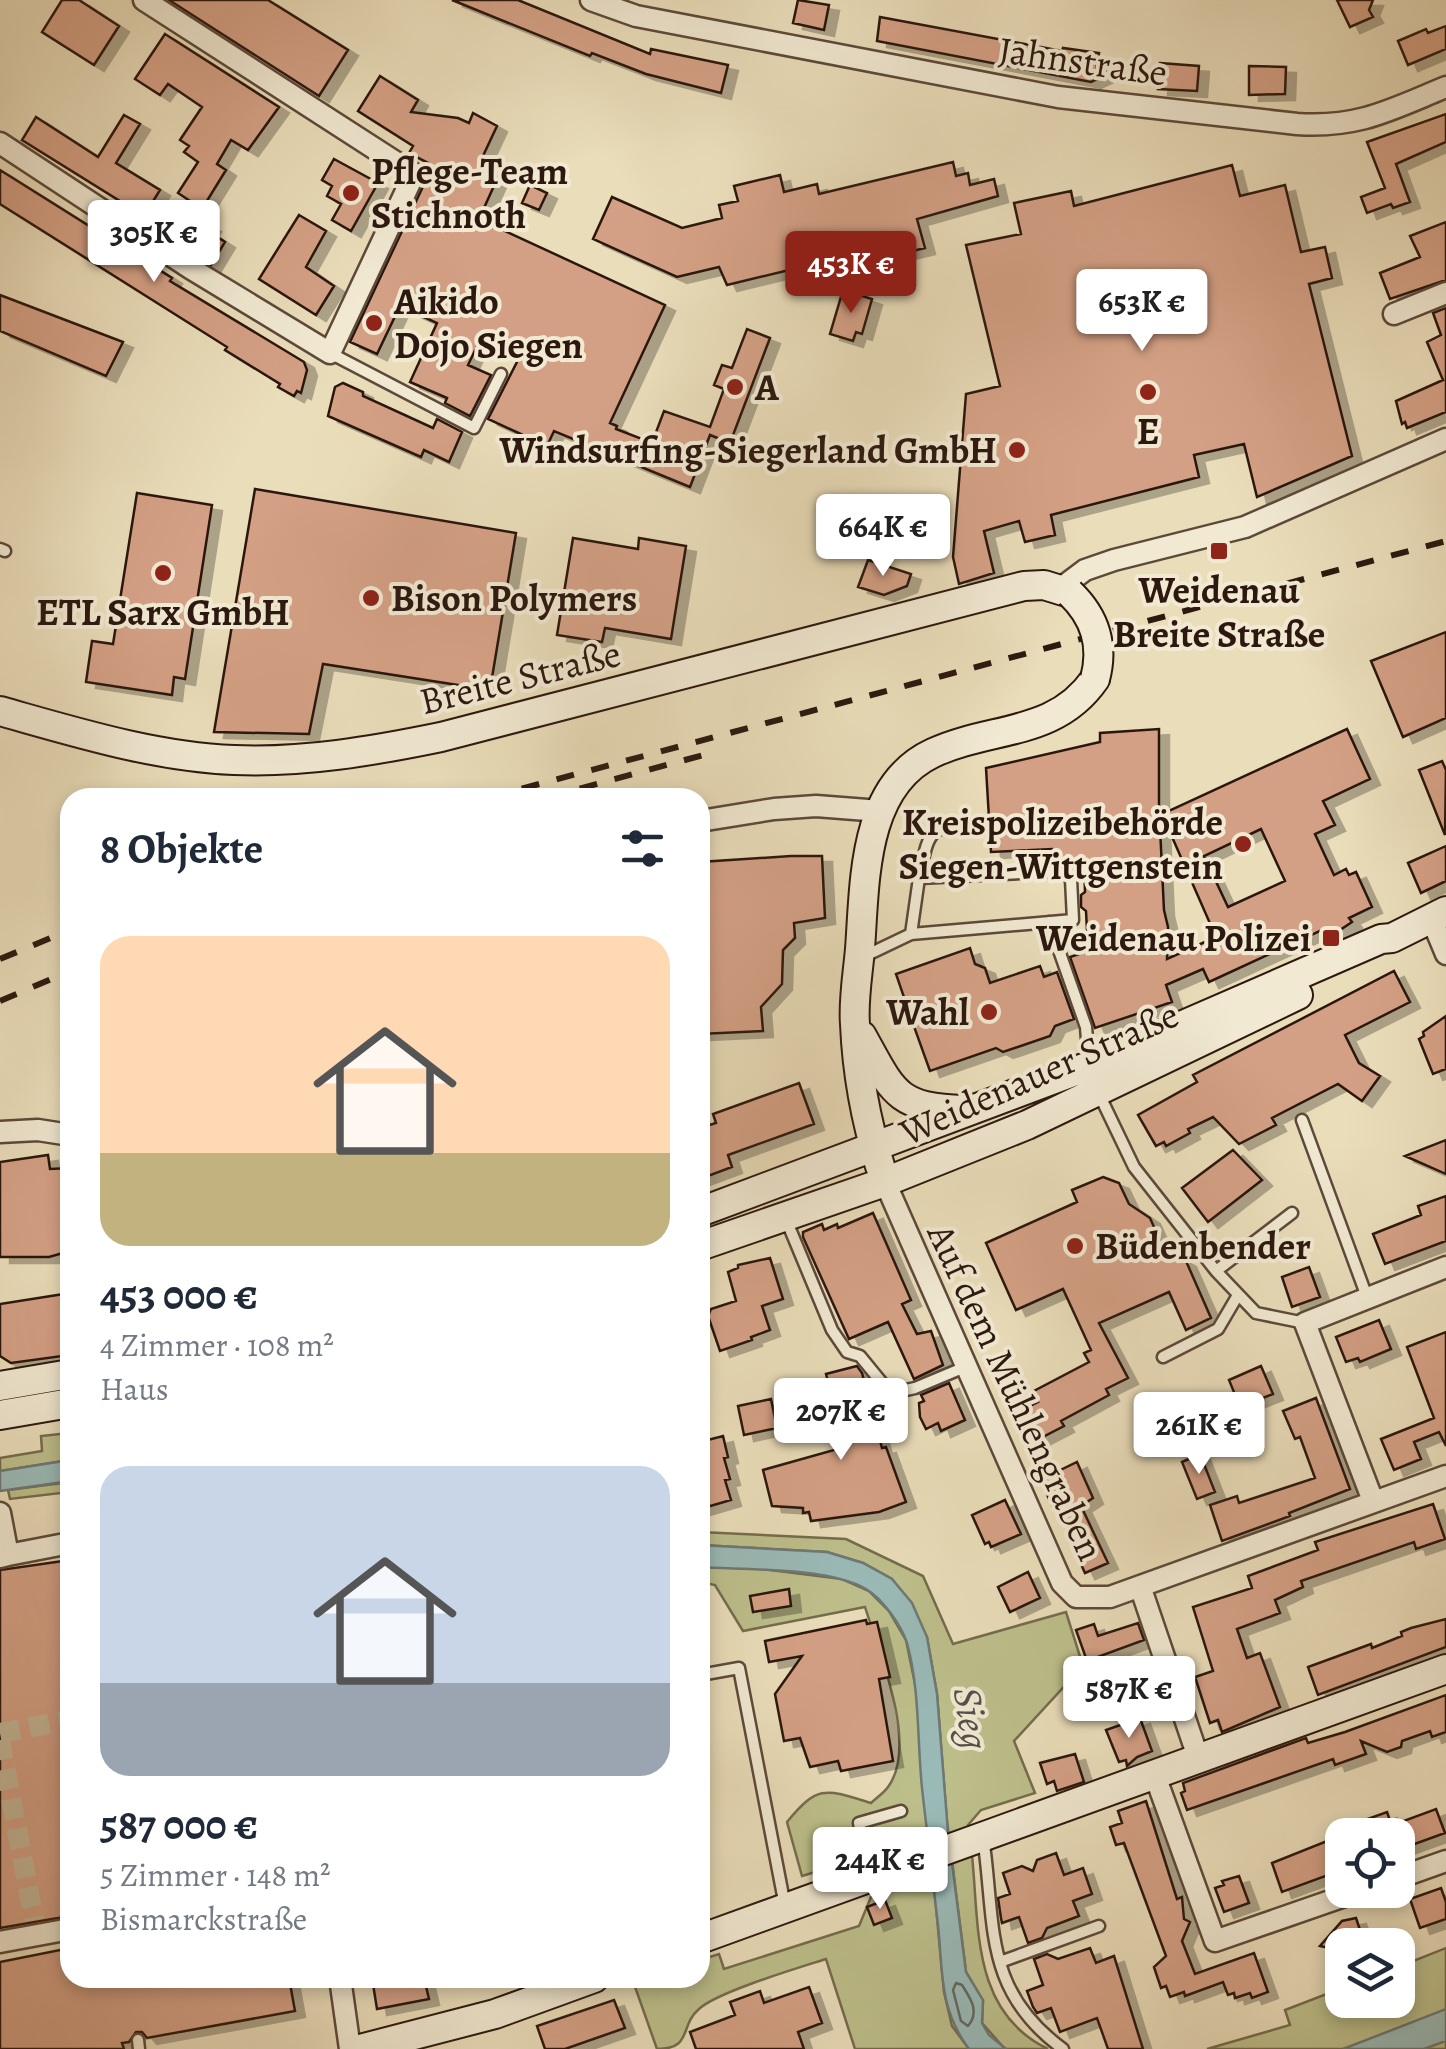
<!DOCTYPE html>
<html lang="de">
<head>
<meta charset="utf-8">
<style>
  :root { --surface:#fff; --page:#f6f6f7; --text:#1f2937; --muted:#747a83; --accent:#8f2418 }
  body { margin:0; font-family:Alegreya,serif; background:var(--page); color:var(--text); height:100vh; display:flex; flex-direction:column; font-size:38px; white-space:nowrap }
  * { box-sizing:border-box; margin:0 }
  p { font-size:32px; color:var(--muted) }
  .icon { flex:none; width:55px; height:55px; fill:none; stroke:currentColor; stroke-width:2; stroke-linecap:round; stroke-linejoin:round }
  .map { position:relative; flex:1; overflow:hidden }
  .panel { position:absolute; left:60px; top:788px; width:650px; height:1200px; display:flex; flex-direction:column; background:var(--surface); border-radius:30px; box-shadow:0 5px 15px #0003 }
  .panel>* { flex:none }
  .tools { position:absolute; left:1325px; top:1818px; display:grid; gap:20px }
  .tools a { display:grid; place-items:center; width:90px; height:90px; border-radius:20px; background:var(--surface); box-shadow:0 5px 15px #0003; font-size:50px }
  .price { position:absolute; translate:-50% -85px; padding:0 22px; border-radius:10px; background:#fff; color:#222; font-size:32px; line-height:65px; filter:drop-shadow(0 2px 5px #0008) }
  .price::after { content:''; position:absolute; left:50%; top:60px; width:30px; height:22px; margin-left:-15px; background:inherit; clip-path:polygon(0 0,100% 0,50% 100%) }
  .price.current { background:var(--accent); color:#fff }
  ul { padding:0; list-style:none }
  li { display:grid; align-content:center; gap:20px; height:530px; padding:0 40px }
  li span { display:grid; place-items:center; height:310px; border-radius:30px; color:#555 }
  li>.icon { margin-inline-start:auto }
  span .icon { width:180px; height:180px; fill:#fffc; stroke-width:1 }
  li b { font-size:42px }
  h2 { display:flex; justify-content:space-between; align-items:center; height:120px; padding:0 40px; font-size:42px }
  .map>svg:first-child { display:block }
  .green { fill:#bdbf8b; stroke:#746c4d; stroke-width:2.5 }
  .water { fill:#9abab7; stroke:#6e7974; stroke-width:2.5 }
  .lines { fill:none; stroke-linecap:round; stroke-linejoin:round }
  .shore { stroke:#636963; stroke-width:2.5 }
  .building { fill:#d4a085; stroke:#2c180f; stroke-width:2.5; fill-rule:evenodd; filter:url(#shadow) }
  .street-tunnel { stroke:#c4b698; stroke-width:20; stroke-dasharray:20 10; stroke-linecap:butt }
  .lane-casing { stroke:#5c493a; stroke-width:15 }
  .street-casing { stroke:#5c493a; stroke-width:25 }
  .secondary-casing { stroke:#2c180f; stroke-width:32 }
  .lane { stroke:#f1e9d2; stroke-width:10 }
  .street { stroke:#f1e9d2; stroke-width:20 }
  .secondary { stroke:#f1e9d2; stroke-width:28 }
  .rail { stroke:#2c180f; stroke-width:6; stroke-dasharray:18 18; stroke-linecap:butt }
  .secondary-bridge-casing { stroke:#2c180f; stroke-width:32; stroke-linecap:butt }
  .secondary-bridge { stroke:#f1e9d2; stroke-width:28 }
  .poi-dot { fill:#8f2418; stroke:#f1e9d2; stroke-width:4 }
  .labels { text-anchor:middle; stroke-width:8; stroke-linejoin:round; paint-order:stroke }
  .street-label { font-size:38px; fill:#2c180f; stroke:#f1e9d2 }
  .poi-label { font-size:38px; font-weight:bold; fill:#2c180f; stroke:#f1e9d2; text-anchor:start }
  .water-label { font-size:40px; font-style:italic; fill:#52514a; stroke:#f1e9d2 }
</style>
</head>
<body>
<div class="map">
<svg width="1446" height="2049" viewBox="0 0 1446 2049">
  <defs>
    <filter id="shadow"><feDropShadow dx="10" dy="6" stdDeviation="0" flood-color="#0004"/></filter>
  </defs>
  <rect width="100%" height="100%" fill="#eaddba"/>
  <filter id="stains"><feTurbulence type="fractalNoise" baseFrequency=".002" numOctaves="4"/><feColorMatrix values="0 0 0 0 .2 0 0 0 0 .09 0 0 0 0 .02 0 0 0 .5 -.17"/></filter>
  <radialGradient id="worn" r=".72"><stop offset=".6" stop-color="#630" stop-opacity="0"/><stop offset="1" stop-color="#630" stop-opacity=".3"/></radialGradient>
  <path class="green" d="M70,1433V1460L0,1471V1458L42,1451L41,1436Z
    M70,1482V1492L10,1499L8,1490Z
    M700,1532L846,1539L923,1576L953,1644L1066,1612L1083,1666L1014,1741L1035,1793L981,1810L968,1825C983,1904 961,2007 1048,2049H1005L982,2023L983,2001L966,1972L947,1822L937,1694L927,1637L892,1579L863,1563L827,1552L700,1545Z
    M700,1567L753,1568L842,1579L869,1591L889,1611L906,1640L916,1689L929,1840C887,1856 844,1862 802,1876L787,1822C818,1784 826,1789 871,1803C876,1798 884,1793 888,1787C919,1745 879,1652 865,1607L743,1631L715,1585L700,1582Z
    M933,1875L944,1992L952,2026L969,2049H855L826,1959C798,1968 717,1992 699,2009C679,2026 693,2049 657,2049L634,1984L651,1978H700V1960L719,1954L724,1969L859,1926L871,1897Z
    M1446,1948V2049H1207L1290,2025L1285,2010L1342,1988V2000H1398V1967Z"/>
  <path class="water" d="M70,1460V1481L0,1491V1471Z
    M700,1545L827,1552L863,1563L892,1579L912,1603L927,1637L937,1694L948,1832L966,1972L983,2000L982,2023L989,2035L1006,2049H969C939,2009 943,1973 938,1925C933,1880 927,1834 922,1788C917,1740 920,1690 907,1643C901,1625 883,1599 866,1589C828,1567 745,1570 700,1567Z
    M1446,2009V2041L1424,2049H1343Z"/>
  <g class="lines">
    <path class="shore" d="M956,1983L962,1985C971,1999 980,2012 968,2026L961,2021L953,1990Z"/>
  </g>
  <path class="building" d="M62,0H79L119,26L94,65L42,32Z
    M169,0H268L348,50L319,96Z
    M452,0H518L650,54L651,49L728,65L721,93L646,74L592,53L590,56Z
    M798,0L829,5L824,30L793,23Z
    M1337,0H1373L1369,10L1373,17L1350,27Z
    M880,17L1062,51L1063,48L1099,53L1096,69L1104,76L1091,82L877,41Z
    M1446,26V49L1408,65L1398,41L1426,29L1428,33Z
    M165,34L279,107L248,150L231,140L217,164L226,170L202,209L178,193L198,162L184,152L189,146L180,140L202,107L168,84L160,95L135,79Z
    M1160,63L1199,66L1197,91L1158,89Z
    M1249,66L1286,67L1285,94L1249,95Z
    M380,76L418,100L411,112L458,118L469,123L473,113L497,126L483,156L503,166L479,219L665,305L610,423L617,426L616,429L652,443L664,411L710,427L724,389L714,385L722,365L732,368L747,329L770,338L730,443L710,435L690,487L554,431L547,446L488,419L521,354L482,336L468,365L491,375L470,416L445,403L447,398L410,382L437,323L400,306L377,354L350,342L426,180L430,164L409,153L413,146L358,111Z
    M1446,114V142L1396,164L1410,202L1393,208L1391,204L1367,213L1361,197L1385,188L1367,142Z
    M124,115L140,124L116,163L160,190L144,216L22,140L36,117L98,157Z
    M334,159L378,183L351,231L332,220L341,204L327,196L332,186L322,180Z
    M953,162L956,176L968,173L970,185L994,179L998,196L917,219L925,248L817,274L814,264L727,285L719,267L677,277L593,239L612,197L682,228L722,218L719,205L738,201L734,186L780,175L784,192L817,184L819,194Z
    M1232,165L1240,196L1285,185L1301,252L1325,247L1332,278L1309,284L1352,456L1257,497L1244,444L1194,455L1199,477L1051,515L1055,535L1025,542L1019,521L984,531L994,573L959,584L953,557L966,394L1000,386L966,245L1021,234L1014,203L1071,191L1074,206Z
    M0,170L172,278L170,281L304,362L307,370L301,393L297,391L294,396L278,387L280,384L225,350L227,347L0,204Z
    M530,185L547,193L539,210L522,203Z
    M187,211L211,226L208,231L225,242L211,265L186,249L188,244L172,234Z
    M299,215L326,231L306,267L334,286L316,315L259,279Z
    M1446,222V280L1390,299L1380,273L1420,257L1410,236Z
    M843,290L872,299L862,334L856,332L853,341L830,334Z
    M0,295L123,342L106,376L0,331Z
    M1446,308V412L1407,428L1405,422L1402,424L1396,401L1443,380L1427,342L1441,335L1433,313Z
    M343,383L363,392V396L433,428L437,419L462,432L449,462L424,450L421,457L328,416L335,387Z
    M255,489L516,533L490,690L323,664L309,734L214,732Z
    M137,493L212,505L185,679L174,677L172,695L86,682L92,641L113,644Z
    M573,538L638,549L639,538L686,546L671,639L605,628L602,642L557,635Z
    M868,560L911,574L907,586L884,595L858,587Z
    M1446,632V718L1403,737L1371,661Z
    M1159,729V807L1164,910L1168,927L1167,959L1216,937L1162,814L1347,729L1370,779L1323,801L1335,825L1315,834L1334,875L1346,869L1349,875L1356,872L1372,907L1349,918L1352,922L1340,930L1327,934L1324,929L1209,982L1203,969L1166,985L1172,1002L1095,1028L1070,957L1088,951L1086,911L1081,907V895L1085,892L1084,862L1053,863L1052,849L991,852L986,768L1100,742V733ZM1261,829L1285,881L1228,907L1204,856Z
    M1442,761L1446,770L1445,835L1419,770Z
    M1446,846V881L1421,893L1408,863Z
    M791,856H822L825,918L794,923L795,938L783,950L782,984L761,1007L763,1031L700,1034V862Z
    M970,948L975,964L985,968L990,983L1040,966L1044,977L1057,972L1074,1019L1055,1026L1050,1036L1003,1052L996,1048L930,1071L911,1018L904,1009L906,1003L896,974Z
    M1394,971L1410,1002L1345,1035L1359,1063L1380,1076L1362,1101L1338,1084L1272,1118L1276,1125L1239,1144L1213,1117L1188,1129L1190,1133L1166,1146L1164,1142L1156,1146L1138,1115L1197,1082L1193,1075Z
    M1446,1016V1069L1433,1074L1419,1039L1424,1036L1423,1032Z
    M799,1083L814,1124L728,1155L732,1167L700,1179V1128L716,1123L713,1114Z
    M1446,1140V1174L1405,1156Z
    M1233,1150L1262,1180L1208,1222L1182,1188Z
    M48,1155L50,1169L70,1168V1251L49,1257H0V1162Z
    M1103,1177L1119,1183L1129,1204L1150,1218L1164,1249L1186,1261L1211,1318L1186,1330L1169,1292L1099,1323L1128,1378L1106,1389L1109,1395L1061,1421L1064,1426L1031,1443L1016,1413L1038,1402L1032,1392L1089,1362L1084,1353L1091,1350L1063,1289L1016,1310L986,1243L1077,1202L1072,1190Z
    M1446,1196V1241L1385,1264L1373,1234L1421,1215L1418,1206Z
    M873,1213L911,1300L902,1304L917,1334L931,1331L943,1365L914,1379L888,1322L849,1339L803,1237V1232L822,1224L824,1230L837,1224L838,1228Z
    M770,1258L783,1299L762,1306L770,1330L751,1337L752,1340L720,1351L708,1316L711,1309L736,1301L728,1272L738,1268V1265Z
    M1309,1267L1320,1297L1292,1307L1282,1277Z
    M70,1293V1355L11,1363L0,1356V1304Z
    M1379,1320L1391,1349L1360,1362L1358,1358L1346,1362L1336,1337Z
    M1446,1332V1446L1439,1432L1414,1442L1421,1459L1394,1470L1381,1439L1434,1418L1407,1347Z
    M857,1366L862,1373L882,1448L886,1447L906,1502L879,1512L811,1521L809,1512L803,1513V1508L772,1506L763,1470L845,1447L826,1374Z
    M1261,1366L1273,1394L1240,1407L1229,1380Z
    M949,1383L965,1420L941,1431L938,1423L926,1429L920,1417L919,1403L924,1401L921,1395Z
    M1316,1398L1350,1489L1289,1513L1290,1516L1222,1541L1210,1505L1237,1496L1239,1503L1315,1478L1300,1437L1295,1439L1283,1411Z
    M771,1399L777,1428L744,1435L738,1406Z
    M723,1436L728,1457L724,1458L730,1479L725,1480L731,1500L700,1509V1442Z
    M1200,1454L1215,1492L1197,1499L1182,1462Z
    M1077,1462L1093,1498L1081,1506L1108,1563L1085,1573L1071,1542L1078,1539L1057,1506L1053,1507L1040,1480Z
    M1005,1500L1021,1534L991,1547L989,1542L985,1544L972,1515Z
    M1433,1504L1445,1539L1416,1549L1414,1542L1301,1581L1303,1587L1275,1600L1280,1613L1237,1629L1247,1658L1260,1653L1280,1707L1222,1732L1218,1720L1210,1723L1195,1677L1213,1671L1193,1607L1252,1588L1248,1576L1318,1550L1315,1542Z
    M70,1560V1916L0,1928V1570Z
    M1028,1572L1040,1598L1010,1612L998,1587Z
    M789,1589L791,1606L753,1612L750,1596Z
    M1446,1619V1647L1318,1695L1308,1667L1371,1644L1372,1648L1402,1636L1401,1632L1411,1628Z
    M866,1620L867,1624L877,1622L890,1677L879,1679L893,1761L841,1771L838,1761L810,1767L800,1738L784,1741L775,1694L802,1656L769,1662L765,1641Z
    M1138,1623L1144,1640L1087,1661L1076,1630L1094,1624L1098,1636Z
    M1153,1669L1162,1693L1125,1706L1117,1682Z
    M1446,1695V1732L1432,1737L1430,1731L1402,1741L1401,1747L1387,1752L1361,1741L1366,1754L1335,1765L1333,1759L1187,1810L1181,1793L1185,1791L1183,1783L1306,1738L1308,1743L1345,1732Z
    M1140,1718L1152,1751L1137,1757L1127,1766L1126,1760L1119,1762L1106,1730Z
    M1075,1754L1084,1782L1057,1791L1054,1781L1047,1784L1040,1763Z
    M1146,1801L1177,1899L1182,1897L1184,1919L1190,1922L1182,1941L1195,1974L1254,1953L1268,1992L1252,1998L1250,1993L1235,1998L1234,1993L1228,1995L1223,1982L1185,1996L1184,1992L1170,1997L1166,1986L1161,1988L1154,1967L1166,1956L1124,1843L1116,1845L1110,1827L1122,1823L1118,1811Z
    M1436,1809L1445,1833L1398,1850V1823Z
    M1387,1812L1395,1835H1367L1362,1821Z
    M1342,1835V1870L1282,1892L1272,1863Z
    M1056,1853L1064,1875L1083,1868L1092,1894L1073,1901L1079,1916L1047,1928L1042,1938L1028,1943L1019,1917L1002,1923L1001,1918L998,1898L1010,1894L1003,1873L1022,1866L1033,1871L1037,1860Z
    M1239,1876L1249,1903L1224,1912L1215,1888L1224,1885L1222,1881Z
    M1441,1888L1446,1902V1919L1420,1928L1410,1899Z
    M885,1900L892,1918L874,1925L867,1907Z
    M1356,1918L1365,1945H1342V1951L1320,1946L1342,1921Z
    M70,1948V1978H289L295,2011L147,2038L142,2032H136L129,2042L122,2043L124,2049H0V1962Z
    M1090,1948L1096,1963L1114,1956L1143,2049H1108L1097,2018L1060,2032L1051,2008L1037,2013L1033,2007L1027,1991L1043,1985L1034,1959L1047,1954L1058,1959Z
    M372,1978H424L429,1999L377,2009Z
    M809,1987L822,2023L798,2032L804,2049H696L690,2032L735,2015L730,2002L760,1991L764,2003Z
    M614,2000L625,2028L565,2049H545L537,2026Z"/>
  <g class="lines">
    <path class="street-tunnel" d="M0,1733L63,1721
      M0,1740L34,1920"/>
    <g class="lane-casing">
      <path id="lane" d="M330,353L474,428L501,374
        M0,549L5,551
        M919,878C929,833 926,826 975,823
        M1049,922L1086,1027L1089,1065
        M865,956L911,934L1073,920L1071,879L1061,871L919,878L911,934
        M1098,1092L1134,1167L1216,1271L1256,1313L1305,1323
        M1302,1120L1367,1297
        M785,1217L832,1330L847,1352L860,1356L887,1389L897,1392L915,1388L965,1367
        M1216,1271L1292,1213
        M1163,1357L1218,1329L1238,1295
        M700,1675L739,1668L785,1906
        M983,1837C996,1924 982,1990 1063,2049
        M869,1876L859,1823L901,1811
        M1000,1962L1099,1926
        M138,2040L139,2049"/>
    </g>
    <g class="street-casing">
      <path id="street" d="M591,0L636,16L1058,97L1297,124C1359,128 1390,110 1446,87
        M0,143L190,268L330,353L414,174L144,0
        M1394,314L1446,293
        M1061,588L1085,570L1114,560L1245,527L1446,439
        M700,821L774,809L816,806L880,811
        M1431,918L1446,954
        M0,1132L38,1130L70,1135
        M885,1182L1062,1583L1076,1597H1110L1446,1476
        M1373,1501L1305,1323L1446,1267
        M0,1513L8,1555L0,1557
        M8,1555L70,1543
        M1140,1586L1198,1757
        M1154,1773L1215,1941L1362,1890
        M1398,1878L1446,1861
        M0,1942L70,1929
        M340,1978L350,2049"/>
    </g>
    <g class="secondary-casing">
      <path id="secondary" d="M0,711C75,732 155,757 234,760C303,763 373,751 441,737L1024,586L1044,585L1070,593
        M862,1036C893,1092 896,1108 964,1110
        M880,1166C866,1121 857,1072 855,1024C853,1000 858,973 860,949C865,882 862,786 933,753C991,726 1055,737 1095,679
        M700,1212L1089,1066L1381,939L1392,938L1446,911
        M700,1246L885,1182L1027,1125L1298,995
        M0,1386L70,1374
        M0,1415L70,1403
        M700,1939L1446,1669
        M360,2049L495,2014L594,1978"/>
    </g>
    <use href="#lane" class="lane"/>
    <use href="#street" class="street"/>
    <use href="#secondary" class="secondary"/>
    <path class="rail" d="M487,798L1446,541
      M545,798L707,754
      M0,959L70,930
      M0,1001L70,971"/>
    <g class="secondary-bridge-casing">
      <path id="secondary-bridge" d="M1070,593C1095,617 1104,645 1095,679"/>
    </g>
    <use href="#secondary-bridge" class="secondary-bridge"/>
  </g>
  <g class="poi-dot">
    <circle cx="351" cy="193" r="10"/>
    <circle cx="374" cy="323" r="10"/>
    <circle cx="735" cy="387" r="10"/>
    <circle cx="1148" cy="392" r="10"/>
    <circle cx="1017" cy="450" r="10"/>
    <rect x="1209" y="541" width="20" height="20" rx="5"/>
    <circle cx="163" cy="573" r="10"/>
    <circle cx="371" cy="598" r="10"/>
    <circle cx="1243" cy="844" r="10"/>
    <rect x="1321" y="928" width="20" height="20" rx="5"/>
    <circle cx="989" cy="1012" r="10"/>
    <circle cx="1075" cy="1246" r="10"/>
  </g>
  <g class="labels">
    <g class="street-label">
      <text transform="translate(1083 61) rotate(8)" y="13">Jahnstraße</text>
      <text transform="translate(520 677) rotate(-14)" y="13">Breite Straße</text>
      <text transform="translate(1039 1073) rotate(-24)" y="13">Weidenauer Straße</text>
      <text transform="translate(1016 1392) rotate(65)" y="13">Auf dem Mühlengraben</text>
    </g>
    <g class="poi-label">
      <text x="371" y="184">Pflege-Team<tspan x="371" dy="44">Stichnoth</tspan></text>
      <text x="394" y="314">Aikido<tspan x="394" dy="44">Dojo Siegen</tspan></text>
      <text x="755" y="400">A</text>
      <text x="1148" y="444" text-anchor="middle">E</text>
      <text x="997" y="463" text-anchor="end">Windsurfing-Siegerland GmbH</text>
      <text x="1219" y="603" text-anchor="middle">Weidenau<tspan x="1219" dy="44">Breite Straße</tspan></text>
      <text x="391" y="611">Bison Polymers</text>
      <text x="163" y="625" text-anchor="middle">ETL Sarx GmbH</text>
      <text x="1223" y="835" text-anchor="end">Kreispolizeibehörde<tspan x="1223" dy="44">Siegen-Wittgenstein</tspan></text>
      <text x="1311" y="951" text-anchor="end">Weidenau Polizei</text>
      <text x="969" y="1025" text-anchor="end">Wahl</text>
      <text x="1095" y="1259">Büdenbender</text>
    </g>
    <g class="water-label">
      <text transform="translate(972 1718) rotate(82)" y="14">Sieg</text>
    </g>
  </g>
  <rect width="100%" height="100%" filter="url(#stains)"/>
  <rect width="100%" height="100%" fill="url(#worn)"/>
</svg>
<div class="tools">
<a><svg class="icon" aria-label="locate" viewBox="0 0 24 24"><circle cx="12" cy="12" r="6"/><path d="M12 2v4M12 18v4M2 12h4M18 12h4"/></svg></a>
<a><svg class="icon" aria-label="layers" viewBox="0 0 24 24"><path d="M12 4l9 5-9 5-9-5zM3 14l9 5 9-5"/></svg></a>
</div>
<b class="price" style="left:154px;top:285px">305K €</b>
<b class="price current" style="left:851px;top:316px">453K €</b>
<b class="price" style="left:1142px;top:354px">653K €</b>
<b class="price" style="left:883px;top:579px">664K €</b>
<b class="price" style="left:841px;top:1463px">207K €</b>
<b class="price" style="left:1199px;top:1477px">261K €</b>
<b class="price" style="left:1129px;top:1741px">587K €</b>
<b class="price" style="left:880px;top:1912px">244K €</b>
<section class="panel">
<h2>8 Objekte<svg class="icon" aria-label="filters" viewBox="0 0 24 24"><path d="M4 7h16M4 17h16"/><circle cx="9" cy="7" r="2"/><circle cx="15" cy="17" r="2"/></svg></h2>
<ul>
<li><span style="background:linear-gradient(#ffd9b3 70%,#c2b280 0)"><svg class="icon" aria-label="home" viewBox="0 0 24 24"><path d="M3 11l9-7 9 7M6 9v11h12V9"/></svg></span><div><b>453 000 €</b><p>4 Zimmer · 108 m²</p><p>Haus</p></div></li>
<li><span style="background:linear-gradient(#c9d6e8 70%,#9aa5b1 0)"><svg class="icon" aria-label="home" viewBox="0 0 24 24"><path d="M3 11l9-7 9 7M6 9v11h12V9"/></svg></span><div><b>587 000 €</b><p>5 Zimmer · 148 m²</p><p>Bismarckstraße</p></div></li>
</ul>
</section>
</div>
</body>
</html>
